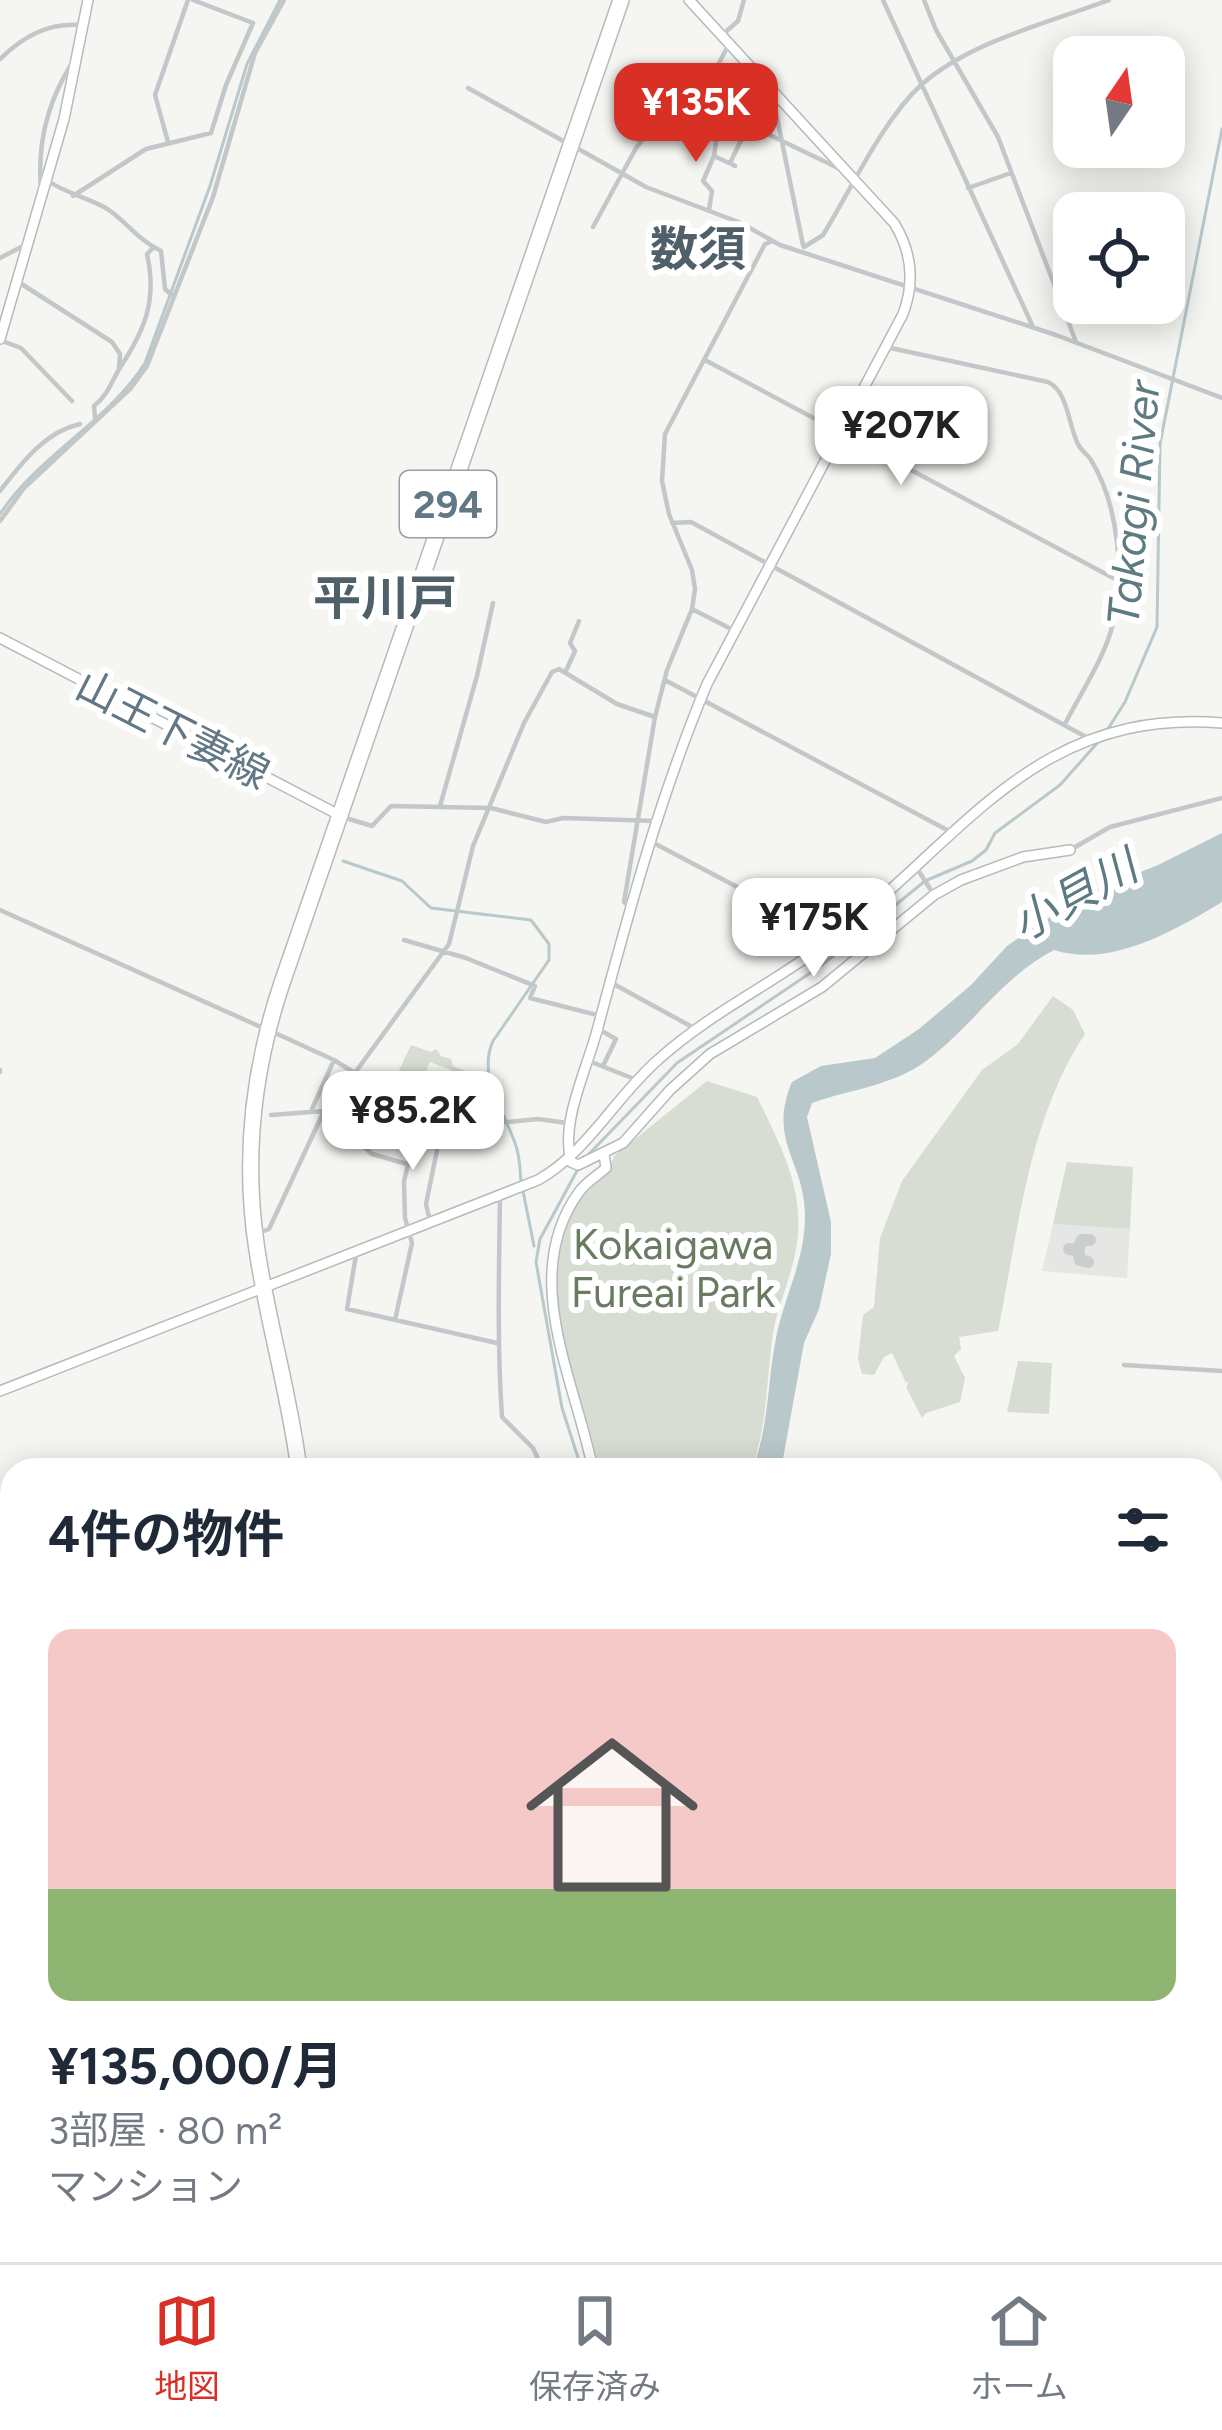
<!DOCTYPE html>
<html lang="ja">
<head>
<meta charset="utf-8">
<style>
  :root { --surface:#fff; --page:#f2f2f3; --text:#1f2937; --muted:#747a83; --line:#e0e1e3; --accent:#d93025 }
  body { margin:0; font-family:Figtree,"Noto Sans JP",sans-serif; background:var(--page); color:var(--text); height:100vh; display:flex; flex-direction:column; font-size:45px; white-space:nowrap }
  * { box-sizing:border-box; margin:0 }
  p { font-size:39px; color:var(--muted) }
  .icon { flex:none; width:66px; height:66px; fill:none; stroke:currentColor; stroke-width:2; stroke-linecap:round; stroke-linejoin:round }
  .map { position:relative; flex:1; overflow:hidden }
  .sheet { position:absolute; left:0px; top:1458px; width:1224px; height:804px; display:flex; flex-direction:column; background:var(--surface); border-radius:36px 36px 0 0; box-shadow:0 6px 30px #0003 }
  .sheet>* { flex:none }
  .needle { width:78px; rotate:13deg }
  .tools { position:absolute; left:1053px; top:36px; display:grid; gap:24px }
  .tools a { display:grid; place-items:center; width:132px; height:132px; border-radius:24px; background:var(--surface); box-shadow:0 6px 30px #0003; font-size:60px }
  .price { position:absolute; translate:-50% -102px; padding:0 27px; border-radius:24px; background:#fff; color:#222; font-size:39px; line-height:78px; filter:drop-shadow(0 3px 6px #0008) }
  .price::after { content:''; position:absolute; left:50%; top:72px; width:36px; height:27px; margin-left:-18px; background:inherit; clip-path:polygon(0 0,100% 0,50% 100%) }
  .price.current { background:var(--accent); color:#fff }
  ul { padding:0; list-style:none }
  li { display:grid; align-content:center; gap:24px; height:636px; padding:0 48px }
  li span { display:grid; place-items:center; height:372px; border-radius:24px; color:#555 }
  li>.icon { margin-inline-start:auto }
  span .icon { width:216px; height:216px; fill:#fffc; stroke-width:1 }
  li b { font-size:51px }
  h2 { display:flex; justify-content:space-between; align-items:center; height:144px; padding:0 48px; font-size:51px }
  .tabs { display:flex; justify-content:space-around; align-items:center; height:168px; border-top:3px solid var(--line); background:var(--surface); font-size:33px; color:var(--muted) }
  .tabs a { display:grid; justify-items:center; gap:6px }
  .tabs .current { color:var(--accent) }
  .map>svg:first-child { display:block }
  .built { fill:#e6e6e4 }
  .green { fill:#d7ddd2 }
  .water { fill:#b9c8cb }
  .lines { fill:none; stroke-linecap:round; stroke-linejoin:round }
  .stream { stroke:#b9c8cb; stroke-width:3 }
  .taxiway { stroke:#cacecf; stroke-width:12 }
  .secondary-casing { stroke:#b4babe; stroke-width:12 }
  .highway-casing { stroke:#b6babd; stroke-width:18 }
  .street { stroke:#c2c7c9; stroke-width:4.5 }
  .secondary { stroke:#fff; stroke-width:9 }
  .highway { stroke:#fff; stroke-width:15 }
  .labels { text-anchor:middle; stroke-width:12; stroke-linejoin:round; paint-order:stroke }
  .shield { fill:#fff; stroke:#91a0a9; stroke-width:3 }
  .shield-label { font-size:39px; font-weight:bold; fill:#627884 }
  .street-label { font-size:42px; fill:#627884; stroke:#fff }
  .park-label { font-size:42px; fill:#697b61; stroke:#fff }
  .water-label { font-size:45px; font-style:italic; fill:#5e7b81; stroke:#fff }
  .quarter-label { font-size:48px; font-weight:bold; fill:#506069; stroke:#fff }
</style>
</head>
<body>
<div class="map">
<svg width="1222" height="2262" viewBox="0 0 1222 2262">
  <rect width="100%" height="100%" fill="#f5f5f1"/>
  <path class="built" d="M1053,1224L1130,1229L1127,1278L1042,1271Z"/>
  <path class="green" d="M1053,996L1073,1010L1085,1034C1028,1119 1018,1233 998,1331L959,1337L961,1349L954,1356L965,1378L960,1402L926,1413L922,1418L906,1387L909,1382L906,1383L892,1353L884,1357L874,1375L862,1374L858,1359L863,1315L874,1307L880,1238L902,1181L982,1070L1018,1044Z
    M411,1045L431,1052L436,1049L441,1056L451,1059L453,1066L465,1071L462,1089L456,1096L461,1098L460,1104L439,1099L451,1070L430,1062L423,1079L437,1088L432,1111L427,1110L426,1116L421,1114V1103L408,1096L413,1086L406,1082L409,1075L399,1070Z
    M707,1081L757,1097C782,1148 808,1195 795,1254C790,1281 777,1307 773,1334C766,1380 768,1425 751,1470H599C586,1394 535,1310 564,1232C569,1218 575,1200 585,1190C598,1176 608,1174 614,1156Z
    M1067,1162L1133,1167L1130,1229L1053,1224Z
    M1018,1361L1052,1363L1049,1414L1007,1412Z"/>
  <path class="water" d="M1222,833V902C1174,931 1111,968 1054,950C1003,976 972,1027 926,1061C892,1086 851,1089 812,1103L807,1117L831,1222V1254L819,1309L804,1343L781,1470H752C770,1425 767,1379 777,1333C786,1293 805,1259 805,1216C805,1161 767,1141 792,1082L821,1066L875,1058L919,1029L971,985L1007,946L1081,896L1158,865Z"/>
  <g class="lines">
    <path class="stream" d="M0,514C39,455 108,422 145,363L210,186L247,64L280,0
      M1106,732L1125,702L1157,627L1160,444L1222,129
      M343,861L402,881L431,908L531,920L549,944V960L493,1041C477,1076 504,1111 515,1143C520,1155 520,1169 521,1182
      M587,1156L677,1063L822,965L925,881L972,861L986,850L995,833L1060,785L1100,740
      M578,1169L540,1239L536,1262L562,1408L582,1470
      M523,1191L534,1246
      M1212,1556H1222"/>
    <path class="taxiway" d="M1069,1249L1078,1250L1080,1260L1088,1262
      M1078,1250L1082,1240H1090"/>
    <g class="secondary-casing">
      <path id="secondary" d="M689,0L894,223C912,252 915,282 903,314L707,684C660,796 629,911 598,1027C588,1067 560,1121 571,1162L578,1165L623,1143L670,1090L710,1054L822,987L934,895L961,880L1023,857L1070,850
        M0,339L64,119L88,0
        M0,638L341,816
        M0,1391L538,1180C588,1152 616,1096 659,1059C711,1012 776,982 831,940C964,838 1034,708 1222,723
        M593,1470C576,1382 518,1276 579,1192C586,1182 597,1176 606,1168L604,1154
        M0,1694L12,1696
        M0,2172L12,2171
        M263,2262V2250
        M714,2262L716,2250"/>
    </g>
    <g class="highway-casing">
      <path id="highway" d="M299,1470C290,1396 268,1324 257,1250C243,1160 253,1069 282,983L621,0
        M0,2127L12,2126
        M274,2250V2262
        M620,2250L638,2262
        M286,2262L287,2250"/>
    </g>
    <path class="street" d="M883,0L1033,327
      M924,0L936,30L998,137L1076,342
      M722,35L738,21L744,0
      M0,59C23,37 46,23 80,25
      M468,88L565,142
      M773,98L803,245
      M691,106L722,112L838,168
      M717,136L714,156L729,163
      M168,142L155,95L188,0
      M575,147L646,187L741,223L780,245L1056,335L1222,398
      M735,166L730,163L749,124
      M48,181C66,193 85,197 104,207C124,218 136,239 161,251L165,289L174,297
      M968,188L1011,173
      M41,189C37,144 48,101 72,63
      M73,196L146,149L211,133L226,85L253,23L193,0
      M709,210L712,191L703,181L714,156
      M593,227L636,148L644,138L701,97L729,44
      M804,247L823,235C851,190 882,121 921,85C971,41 1048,23 1109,0
      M0,258L23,246
      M20,283L112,342L120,354L119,368
      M0,340L21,348L72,401
      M886,347L1048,382C1069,392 1068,427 1079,446C1082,451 1088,455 1091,460C1119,505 1126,581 1111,631C1101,663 1081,693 1066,722
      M705,360L1117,580
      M95,417L94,406C109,394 111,382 121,366C146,328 157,299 147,254L154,247
      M0,491C21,464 44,432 80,424
      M0,521L24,488L131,388L147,366L213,197L255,53L284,0
      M672,523L691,522L1088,738
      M692,609L735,631
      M565,673L575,651L570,643L579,621
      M665,680L949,831
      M440,806L477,676L493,603
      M346,818L372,826L391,806L491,808L546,822L563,818L656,821
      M650,841L830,936
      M1070,850L1110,827L1222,798
      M918,870L934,895
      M629,906L624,902L655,717L667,670L692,609L695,589L692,570L669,514L662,481L665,434L765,244L773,241
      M0,910L263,1028
      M404,940L466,958L535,986L530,998L601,1016
      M610,982L694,1028
      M598,1029L616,1039L604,1064
      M273,1032L334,1060L426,1118L488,1124L538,1119L567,1123
      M589,1061L637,1080
      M0,1070V1072
      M357,1070L449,944L473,846L524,723L552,672L559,669L617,704L655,717
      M312,1109L334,1060
      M271,1115L324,1111L359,1077
      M500,1196C499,1270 497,1343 502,1417L533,1448L543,1470
      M430,1221L426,1204L443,1121
      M261,1232L269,1229L324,1111L372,1154L407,1164
      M356,1255L347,1309L497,1343
      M395,1320L412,1243L405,1218L404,1181L420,1116
      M1124,1365L1222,1371
      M0,1534L12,1537
      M0,1615L12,1569
      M0,1635L12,1638
      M0,1671L12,1674
      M0,1744L12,1752
      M0,1845L12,1848
      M1212,2019L1222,1998
      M0,2040L12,2042
      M1212,2100L1222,2104
      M1212,2211L1215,2232L1222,2246
      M680,2262L682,2250
      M1182,2262L1209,2250"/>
    <use href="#secondary" class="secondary"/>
    <use href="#highway" class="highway"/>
  </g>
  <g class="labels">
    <rect class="shield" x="400" y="471" width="96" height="66" rx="9"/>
    <g class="shield-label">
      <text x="448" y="518">294</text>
    </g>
    <g class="street-label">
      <text transform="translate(173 729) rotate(27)" y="15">山王下妻線</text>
    </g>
    <g class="park-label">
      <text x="673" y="1259">Kokaigawa<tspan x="673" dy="48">Fureai Park</tspan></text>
    </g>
    <g class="water-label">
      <text transform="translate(1133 503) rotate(-85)" y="16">Takagi River</text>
      <text transform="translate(1074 895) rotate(-29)" y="16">小貝川</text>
    </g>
    <g class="quarter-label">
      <text x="698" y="266">数須</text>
      <text x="385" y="615">平川戸</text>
    </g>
  </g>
</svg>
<div class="tools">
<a><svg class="needle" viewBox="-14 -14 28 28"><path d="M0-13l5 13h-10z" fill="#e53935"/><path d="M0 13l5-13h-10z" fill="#747a83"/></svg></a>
<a><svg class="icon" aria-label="locate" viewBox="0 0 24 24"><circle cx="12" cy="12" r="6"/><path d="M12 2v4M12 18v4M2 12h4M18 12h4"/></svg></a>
</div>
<b class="price current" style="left:696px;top:165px">¥135K</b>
<b class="price" style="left:901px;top:488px">¥207K</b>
<b class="price" style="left:814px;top:980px">¥175K</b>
<b class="price" style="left:413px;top:1173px">¥85.2K</b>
<section class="sheet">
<h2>4件の物件<svg class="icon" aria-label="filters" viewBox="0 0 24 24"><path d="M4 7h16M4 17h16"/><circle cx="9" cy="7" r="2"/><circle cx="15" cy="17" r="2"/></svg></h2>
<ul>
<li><span style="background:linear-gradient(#f6c9c9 70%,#8fb573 0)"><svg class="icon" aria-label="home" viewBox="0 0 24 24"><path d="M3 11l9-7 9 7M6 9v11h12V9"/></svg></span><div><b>¥135,000/月</b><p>3部屋 · 80 m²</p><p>マンション</p></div></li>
</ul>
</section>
</div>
<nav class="tabs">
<a class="current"><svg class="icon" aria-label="map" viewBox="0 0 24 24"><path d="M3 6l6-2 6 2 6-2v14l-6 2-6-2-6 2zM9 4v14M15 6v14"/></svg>地図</a>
<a><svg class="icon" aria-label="saved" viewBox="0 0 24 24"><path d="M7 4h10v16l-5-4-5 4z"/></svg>保存済み</a>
<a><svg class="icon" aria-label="home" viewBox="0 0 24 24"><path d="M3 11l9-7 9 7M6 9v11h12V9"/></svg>ホーム</a>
</nav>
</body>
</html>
